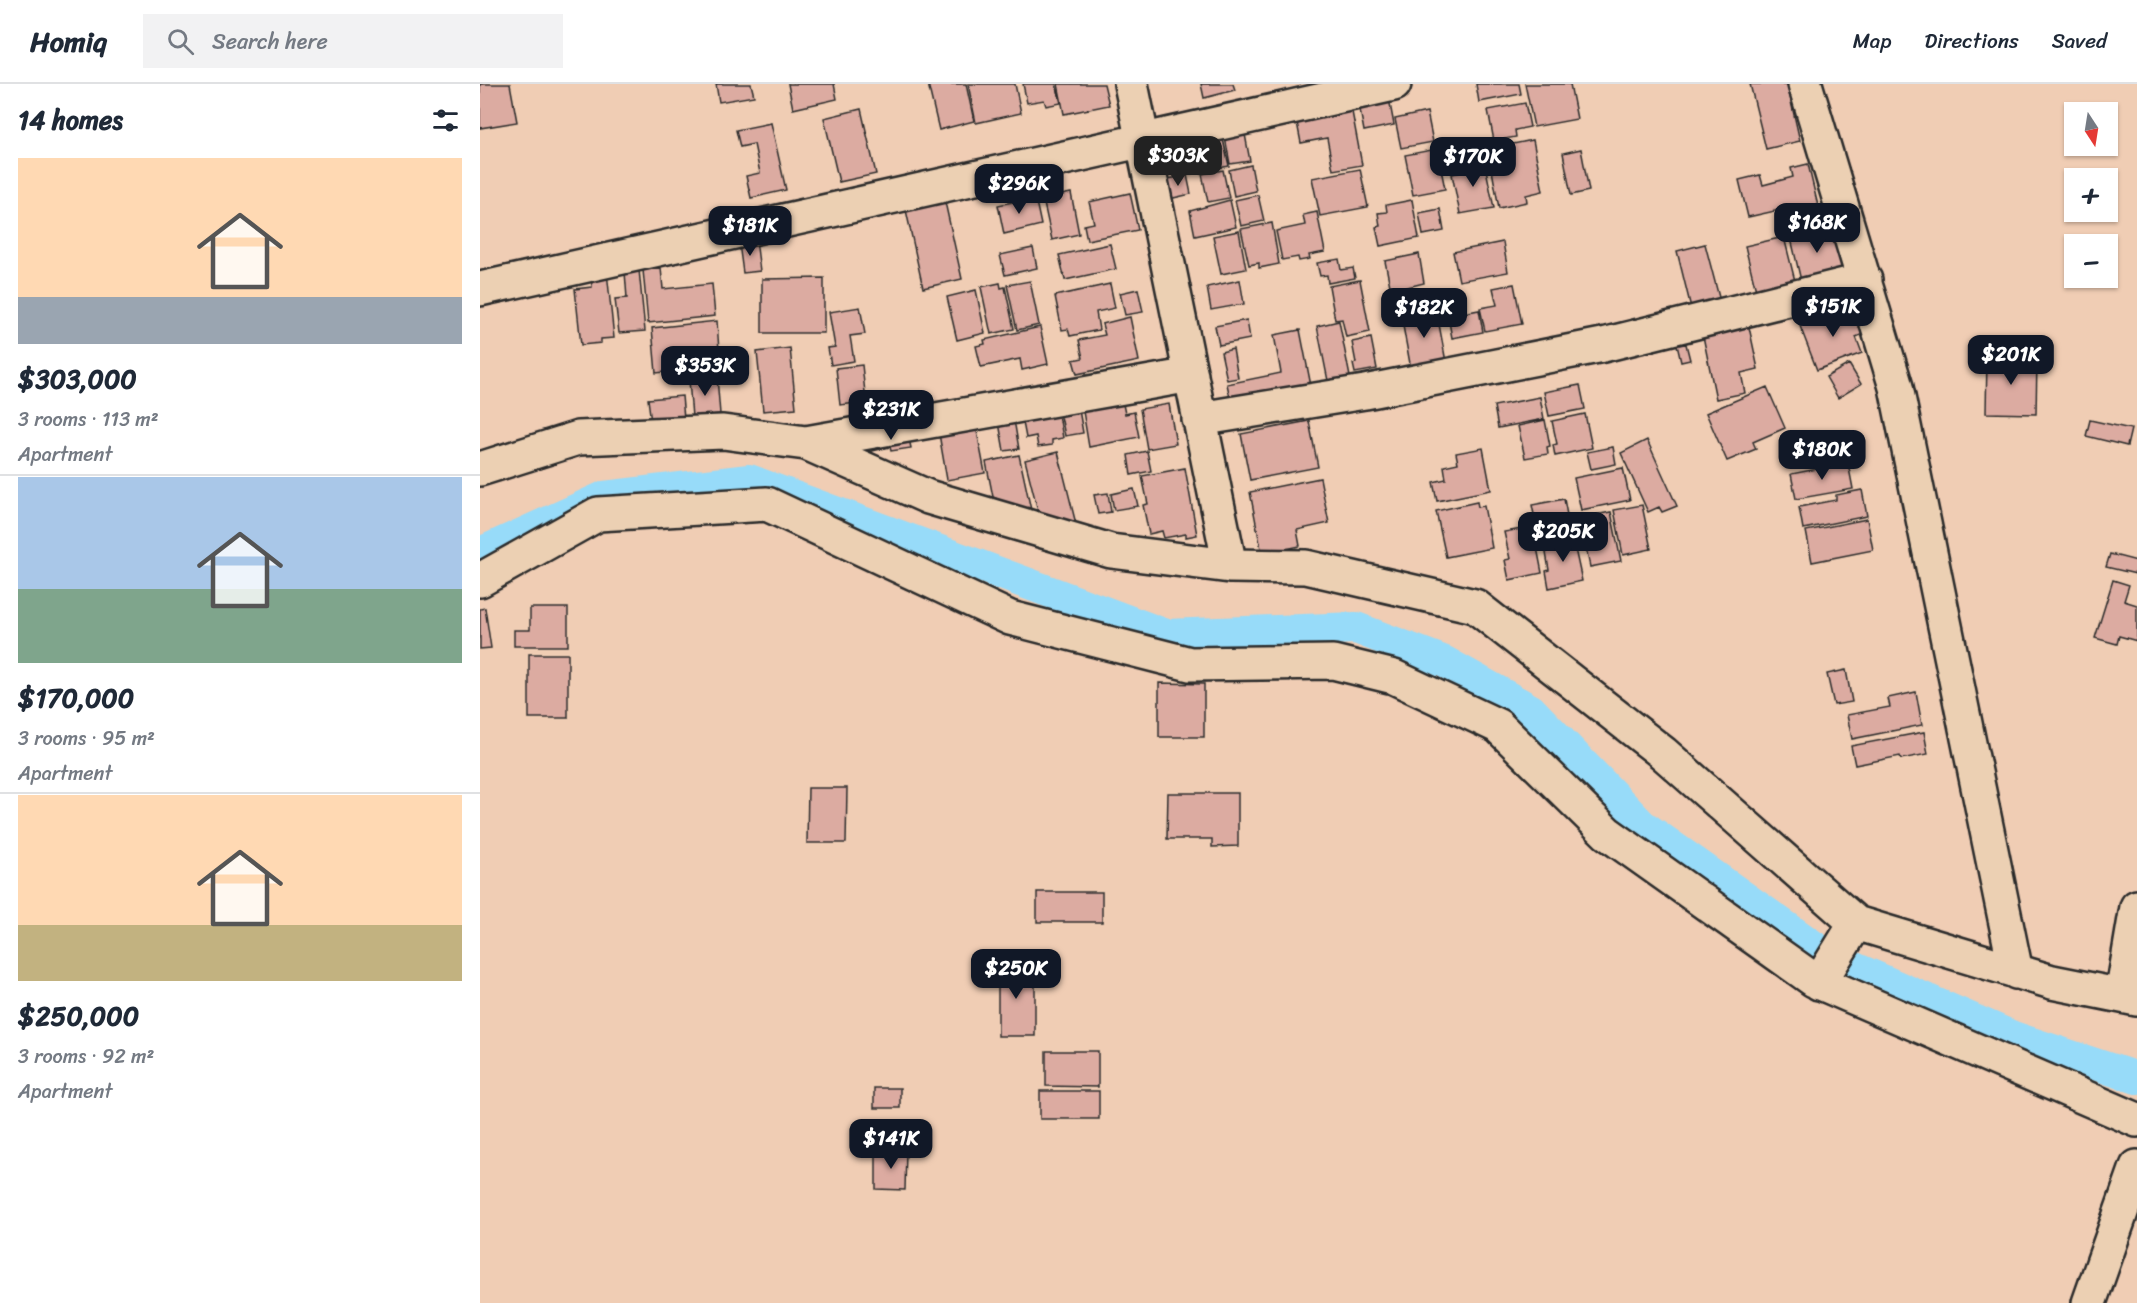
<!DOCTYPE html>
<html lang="en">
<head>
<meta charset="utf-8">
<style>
  :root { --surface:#fff; --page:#f2f2f3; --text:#1f2937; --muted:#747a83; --line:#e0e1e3; --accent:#111827 }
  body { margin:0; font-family:Sriracha,sans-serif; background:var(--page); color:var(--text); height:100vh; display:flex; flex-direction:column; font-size:22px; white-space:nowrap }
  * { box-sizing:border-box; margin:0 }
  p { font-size:20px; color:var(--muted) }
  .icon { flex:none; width:33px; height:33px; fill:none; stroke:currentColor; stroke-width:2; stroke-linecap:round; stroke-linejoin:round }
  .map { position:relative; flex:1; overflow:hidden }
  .side { display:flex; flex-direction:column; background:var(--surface); width:480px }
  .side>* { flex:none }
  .needle { width:39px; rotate:168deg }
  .controls { position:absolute; left:1584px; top:18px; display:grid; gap:12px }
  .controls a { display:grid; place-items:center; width:54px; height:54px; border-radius:0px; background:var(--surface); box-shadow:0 2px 4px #0004; font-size:30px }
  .price { position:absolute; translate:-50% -51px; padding:0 14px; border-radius:12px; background:var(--accent); color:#fff; font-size:20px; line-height:39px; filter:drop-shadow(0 2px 3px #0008) }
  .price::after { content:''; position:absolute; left:50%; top:36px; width:18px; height:14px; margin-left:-9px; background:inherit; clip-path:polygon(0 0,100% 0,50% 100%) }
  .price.active { background:#222; color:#fff }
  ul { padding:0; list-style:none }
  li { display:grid; align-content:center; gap:12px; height:318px; padding:0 18px }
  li+li { border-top:2px solid var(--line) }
  li span { display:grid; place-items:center; height:186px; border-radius:0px; color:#555 }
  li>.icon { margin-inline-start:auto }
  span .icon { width:108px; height:108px; fill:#fffc; stroke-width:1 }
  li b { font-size:26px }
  h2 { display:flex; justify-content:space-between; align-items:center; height:72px; padding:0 18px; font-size:26px }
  header { display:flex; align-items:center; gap:36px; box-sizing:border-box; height:84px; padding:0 30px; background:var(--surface); border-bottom:2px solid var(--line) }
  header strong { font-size:28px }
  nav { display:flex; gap:33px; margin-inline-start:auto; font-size:21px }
  .search { width:420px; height:54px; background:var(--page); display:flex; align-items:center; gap:15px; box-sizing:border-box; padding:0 21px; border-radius:0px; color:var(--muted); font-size:22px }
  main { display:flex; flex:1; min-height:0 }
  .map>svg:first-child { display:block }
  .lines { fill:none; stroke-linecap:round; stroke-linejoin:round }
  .canal { stroke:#97dbf9; stroke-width:32 }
  .building { fill:#dcaba1; stroke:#2b2b2b; stroke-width:1.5 }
  .minor-casing { stroke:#2b2b2b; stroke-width:38 }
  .minor { stroke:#ecd0b3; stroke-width:33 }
</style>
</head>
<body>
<header>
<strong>Homiq</strong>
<div class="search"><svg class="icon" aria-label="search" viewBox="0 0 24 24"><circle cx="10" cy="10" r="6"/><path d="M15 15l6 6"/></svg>Search here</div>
<nav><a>Map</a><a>Directions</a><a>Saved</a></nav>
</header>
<main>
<section class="side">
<h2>14 homes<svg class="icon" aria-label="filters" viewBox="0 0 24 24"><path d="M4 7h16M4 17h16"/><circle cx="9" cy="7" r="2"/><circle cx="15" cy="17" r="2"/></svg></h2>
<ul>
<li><span style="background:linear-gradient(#ffd9b3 75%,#9aa5b1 0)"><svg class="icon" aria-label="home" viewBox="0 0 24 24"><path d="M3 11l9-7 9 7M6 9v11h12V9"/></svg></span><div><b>$303,000</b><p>3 rooms · 113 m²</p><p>Apartment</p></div></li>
<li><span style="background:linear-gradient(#a9c7e8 60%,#7fa58c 0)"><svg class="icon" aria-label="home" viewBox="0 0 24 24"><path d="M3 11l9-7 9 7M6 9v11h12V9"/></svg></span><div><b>$170,000</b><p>3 rooms · 95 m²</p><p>Apartment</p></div></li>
<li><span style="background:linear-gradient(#ffd9b3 70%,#c2b280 0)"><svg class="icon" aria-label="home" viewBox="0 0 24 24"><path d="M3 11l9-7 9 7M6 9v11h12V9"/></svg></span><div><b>$250,000</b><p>3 rooms · 92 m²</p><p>Apartment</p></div></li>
</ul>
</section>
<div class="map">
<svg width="1657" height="1219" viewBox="0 0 1657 1219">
  <rect width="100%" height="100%" fill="#f0cdb4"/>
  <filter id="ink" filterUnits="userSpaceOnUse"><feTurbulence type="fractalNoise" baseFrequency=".0167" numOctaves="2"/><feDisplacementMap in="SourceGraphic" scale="12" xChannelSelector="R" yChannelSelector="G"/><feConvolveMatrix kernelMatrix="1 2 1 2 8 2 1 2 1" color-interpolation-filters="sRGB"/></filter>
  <g filter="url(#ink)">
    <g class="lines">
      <path class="canal" d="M0,469L124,413L269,396L686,551L876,544L965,578L1051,626L1162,741L1349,873L1533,953L1657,994"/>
    </g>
    <path class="building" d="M0,0H30L37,38L0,44Z
      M236,0H271L274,12L239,18Z
      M308,0H354L357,15L313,25Z
      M448,0H486L494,37L459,46Z
      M488,0H535L541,29L496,39Z
      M543,0H576L581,19L566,22L564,16L547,19Z
      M578,0H624L629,21L584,30Z
      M721,0H753L755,6L724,14Z
      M996,0H1039L1041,10L999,18Z
      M1045,0H1090L1097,35L1054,43Z
      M1270,0H1307L1320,57L1286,65Z
      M908,9L914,41L884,47L878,15Z
      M870,17L882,81L853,86L847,54L821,59L815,28Z
      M1045,19L1050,43L1035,46L1036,53L1014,57L1008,26Z
      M381,25L396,90L359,98L344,34Z
      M947,28L953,58L921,64L915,35Z
      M291,39L306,106L271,114L266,92L280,89L274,60L260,63L256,46Z
      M764,45L770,77L750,80L744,48Z
      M741,46L749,82L699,92L691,55Z
      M1053,56L1063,107L1046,111L1047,118L1019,124L1008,65Z
      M987,61L989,72L975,75L972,64Z
      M957,65L965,105L933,111L925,71Z
      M1101,65L1109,107L1091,111L1083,69Z
      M1004,76L1014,124L980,130L972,90L982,88L981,80Z
      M1328,80L1338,122L1301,130L1299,126L1268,133L1259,96L1280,91L1283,101L1313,93L1311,84Z
      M771,81L776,107L754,112L749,86Z
      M880,85L888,123L840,132L832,94Z
      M743,86L749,114L728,118L722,90Z
      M707,91L711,110L689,115L684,96Z
      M591,109L599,150L572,156L563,115Z
      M650,109L658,146L607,156L604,141L614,139L609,118Z
      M778,111L784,137L761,142L755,116Z
      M555,113L561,141L524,150L518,121Z
      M750,116L756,143L715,152L710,127Z
      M932,116L939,154L900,162L896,143L900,142L898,129L907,128L906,121Z
      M465,118L482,195L443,204L426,126Z
      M1340,123L1344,138L1327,143L1323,127Z
      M960,125L964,147L943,151L939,129Z
      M837,128L845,168L829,171L830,175L819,177L818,173L802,176L796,147L825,141L823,131Z
      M792,139L799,180L779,184V179L769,181L761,145Z
      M1352,139L1364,190L1322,201L1310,150Z
      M759,147L766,185L741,190L733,152Z
      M1304,153L1317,205L1278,215L1265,162Z
      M276,156L280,187L263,189L259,159Z
      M1023,158L1028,188L979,197L973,168Z
      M630,160L636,185L585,196L579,171Z
      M1225,160L1241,221L1212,228L1197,167Z
      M553,164L557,184L525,191L520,171Z
      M939,170L944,199L911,207L905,177Z
      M859,175L861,186L873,184L875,194L848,199L847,191L840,192L837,179Z
      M181,184L183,205L232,200L235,232L168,239L163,186Z
      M159,186L165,247L139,249L135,215L147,214L145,188Z
      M127,188L134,254L121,255V259L101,261L95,205L112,203L111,190Z
      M344,194V249H282V195Z
      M760,196L764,220L731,226L727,203Z
      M880,196L890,248L866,253L862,235L855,236L849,202Z
      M550,197L559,241L537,246L527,201Z
      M520,199L521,204L525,203L534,245L511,250L501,203Z
      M630,200L635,224L616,228L619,246L590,252L588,245L582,246L575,212Z
      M1034,200L1042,240L1005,247L1000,224L1017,221L1013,204Z
      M658,205L663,228L645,231L640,209Z
      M496,206L505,249L477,256L467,213Z
      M1372,222L1383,250L1376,253L1382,269L1337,286L1320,242Z
      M380,223L385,250L370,252L374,277L351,281L348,264L355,263L349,228Z
      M956,224L966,278L931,285L921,231Z
      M999,226L1003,248L972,254L968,232Z
      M650,233L659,277L597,290L593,276L603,274L599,256L625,251L622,240Z
      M767,236L770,255L739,261L735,242Z
      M237,237L240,282L176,289L172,244Z
      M859,237L871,298L849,302L837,242Z
      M560,243L568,280L542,286L540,275L501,283L496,262L505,260L504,256Z
      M1269,243L1278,285L1261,289L1265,309L1236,315L1223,252Z
      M820,246L831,302L751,318L747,300L801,289L794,251Z
      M891,254L897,285L875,289L873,280L876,279L872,258Z
      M1206,260L1210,276L1201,278L1197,261Z
      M310,264L316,324L283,327L277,268Z
      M753,265L758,294L747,296L741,268Z
      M1507,275L1557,276L1556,330L1506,329Z
      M1369,280L1381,300L1358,314L1346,293Z
      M382,281L386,318L360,321L356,284Z
      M237,293L240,330L212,333L209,296Z
      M1100,301L1105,325L1069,332L1064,308Z
      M1287,303L1305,344L1273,358L1276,365L1247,377L1226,329Z
      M202,312L204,335L171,338L168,315Z
      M1060,313L1064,335L1018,344L1014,322Z
      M597,314L603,349L585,352L578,317Z
      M577,319L583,354L572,356V361L558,363L556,352L546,354L542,333Z
      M643,320L645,330L654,328L659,353L609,363L603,327Z
      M689,320L696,360L667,365L660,325Z
      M533,330L539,365L524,367L518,333Z
      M1105,330L1112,364L1075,372L1073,361L1077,360L1072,337Z
      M1065,336L1070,362L1067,363L1068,370L1045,374L1038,342Z
      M1610,336L1651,345L1647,362L1606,352Z
      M495,337L505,389L467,396L458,344Z
      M829,337L838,383L770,396L761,350Z
      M427,346L431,364L411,367L410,363L392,367L390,353Z
      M1167,356L1197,422L1182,428L1179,423L1168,428L1141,369Z
      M1133,363L1136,380L1111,385L1107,368Z
      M1003,364L1011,406L957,417L953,398L966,395L964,382L978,379L976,369Z
      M667,367L671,387L651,391L648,371Z
      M578,368L596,440L559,431L545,376Z
      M539,371L551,426L544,427L513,413L506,378Z
      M1368,379L1373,405L1316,415L1311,390Z
      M705,384L717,451L706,453V450L684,454L682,447L669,450L663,421L668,420L662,392Z
      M1143,384L1150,416L1101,426L1094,394Z
      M840,394L849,439L817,446L820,462L782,470L770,408Z
      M654,405L658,422L634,426L631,410Z
      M1382,406L1387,432L1323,445L1319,423L1356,416V411Z
      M628,409L631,428L618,430L614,411Z
      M1084,415L1090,447L1059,454L1052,421Z
      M997,418L998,423L1004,422L1012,464L966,473L956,427Z
      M1162,421L1171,465L1143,471L1134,426Z
      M1131,428L1141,477L1110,483L1100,434Z
      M1387,435L1393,466L1332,478L1326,447Z
      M1053,443L1062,489L1029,496L1025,476L1030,475L1024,448Z
      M1092,451L1102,497L1069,504L1066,487L1069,486L1065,463L1079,460L1078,453Z
      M1630,470L1657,477L1656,490L1626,483Z
      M1633,496L1649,501L1644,517L1657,521V557L1639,552L1637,560L1615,554Z
      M5,524L11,564L0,565V525Z
      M50,524H88V562H34V546H50Z
      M49,570H88V634H49Z
      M1366,586L1372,618L1354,621L1347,590Z
      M679,599L724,600V653H679Z
      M1436,608L1442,641L1372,655L1367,631L1410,623L1408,614Z
      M1444,648L1448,670L1421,675L1420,672L1375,681L1371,662Z
      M328,704H367L366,759H327Z
      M688,709H758V762L732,763V755H687Z
      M557,808H622V838H557Z
      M518,880H555V952H518Z
      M566,967H618V1003L566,1002Z
      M394,1004H420V1024H394Z
      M560,1007H619V1035H560Z
      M394,1038H425V1062H394Z
      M396,1066H426L425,1106L396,1105Z"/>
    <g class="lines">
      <g class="minor-casing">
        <path id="minor" d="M651,0L750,482
          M1325,0L1416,303L1536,888
          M0,205L914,0
          M719,335L885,308L1123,261L1385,196
          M326,359L711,291
          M0,385L98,354L243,348L326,359L448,413L631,467L750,482L826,483L995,522L1183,669L1376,839L1572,898L1657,915
          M0,496L118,430L287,420L530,534L710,580L853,578L914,593L1018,642L1127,749L1334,896L1657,1036
          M1339,899L1376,839
          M1642,912L1657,823
          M1609,1219L1657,1083"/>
      </g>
      <use href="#minor" class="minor"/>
    </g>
  </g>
</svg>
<div class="controls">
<a><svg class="needle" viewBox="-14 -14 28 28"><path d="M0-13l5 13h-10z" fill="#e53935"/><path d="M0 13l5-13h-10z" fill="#747a83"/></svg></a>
<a>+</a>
<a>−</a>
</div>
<b class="price active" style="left:698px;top:103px">$303K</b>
<b class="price" style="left:993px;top:104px">$170K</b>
<b class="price" style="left:539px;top:131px">$296K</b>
<b class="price" style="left:1337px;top:170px">$168K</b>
<b class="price" style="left:270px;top:173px">$181K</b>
<b class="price" style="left:1353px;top:254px">$151K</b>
<b class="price" style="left:944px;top:255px">$182K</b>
<b class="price" style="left:1531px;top:302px">$201K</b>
<b class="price" style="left:225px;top:313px">$353K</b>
<b class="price" style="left:411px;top:357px">$231K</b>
<b class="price" style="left:1342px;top:397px">$180K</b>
<b class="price" style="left:1083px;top:479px">$205K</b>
<b class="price" style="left:536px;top:916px">$250K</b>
<b class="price" style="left:411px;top:1086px">$141K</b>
</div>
</main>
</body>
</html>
